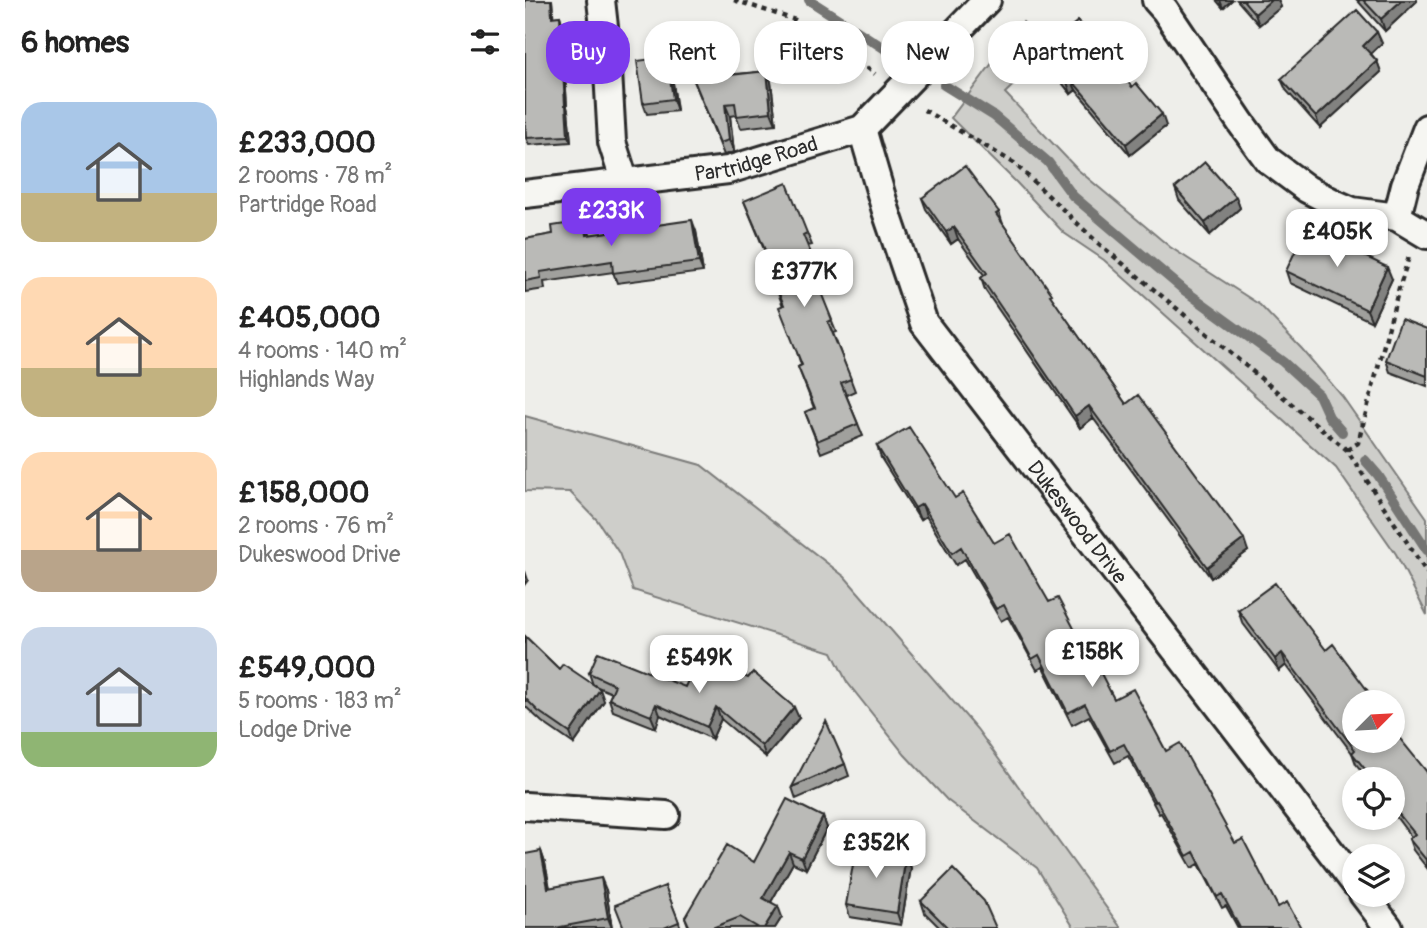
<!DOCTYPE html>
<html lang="en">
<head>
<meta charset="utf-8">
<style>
  :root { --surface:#fff; --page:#f6f6f6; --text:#222; --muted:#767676; --accent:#7c3aed }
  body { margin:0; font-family:Pangolin,sans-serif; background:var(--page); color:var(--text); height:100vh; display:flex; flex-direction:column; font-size:26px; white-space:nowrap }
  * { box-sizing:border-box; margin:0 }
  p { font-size:23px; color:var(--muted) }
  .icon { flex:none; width:38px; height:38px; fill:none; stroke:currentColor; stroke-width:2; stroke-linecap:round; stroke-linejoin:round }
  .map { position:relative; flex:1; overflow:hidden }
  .sheet { display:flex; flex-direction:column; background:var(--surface); width:525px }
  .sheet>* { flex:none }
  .hud { position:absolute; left:21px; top:21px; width:665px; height:63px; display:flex; gap:14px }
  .needle { width:46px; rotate:66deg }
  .tools { position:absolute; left:817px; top:690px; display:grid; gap:14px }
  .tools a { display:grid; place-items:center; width:63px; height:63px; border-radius:50%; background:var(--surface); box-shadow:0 4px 10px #0003; font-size:35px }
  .price { position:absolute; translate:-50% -60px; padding:0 16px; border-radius:14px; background:#fff; color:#222; font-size:23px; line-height:46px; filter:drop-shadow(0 2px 4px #0008) }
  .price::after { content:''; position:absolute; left:50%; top:42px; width:21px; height:16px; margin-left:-10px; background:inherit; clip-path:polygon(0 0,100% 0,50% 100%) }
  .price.selected { background:var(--accent); color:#fff }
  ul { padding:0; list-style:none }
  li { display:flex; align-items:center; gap:21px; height:175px; padding:0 21px }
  li span { display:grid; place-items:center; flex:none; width:196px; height:140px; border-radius:21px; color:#555 }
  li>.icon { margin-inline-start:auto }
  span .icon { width:84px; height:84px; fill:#fffc; stroke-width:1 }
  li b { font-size:30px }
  h2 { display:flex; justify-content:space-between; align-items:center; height:84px; padding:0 21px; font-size:30px }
  .pill { padding:0 24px; border-radius:28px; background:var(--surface); box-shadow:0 4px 10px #0003; font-size:24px; line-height:63px }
  .pill.selected { background:var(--accent); color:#fff }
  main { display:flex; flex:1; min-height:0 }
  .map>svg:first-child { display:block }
  .green { fill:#cececa; stroke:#7c7c7a; stroke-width:2 }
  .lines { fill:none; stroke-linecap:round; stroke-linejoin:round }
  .stream { stroke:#757573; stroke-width:10 }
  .minor-casing { stroke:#2b2b2b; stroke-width:32 }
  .path { stroke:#2b2b2b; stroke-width:4.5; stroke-dasharray:5 5; stroke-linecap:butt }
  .minor { stroke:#f6f6f2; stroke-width:26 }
  .wall { fill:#a0a09d; stroke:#2b2b2b; stroke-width:2 }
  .shaded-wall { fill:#828280; stroke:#2b2b2b; stroke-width:2 }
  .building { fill:#babab7; stroke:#2b2b2b; stroke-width:2 }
  .labels { text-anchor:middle; stroke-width:6; stroke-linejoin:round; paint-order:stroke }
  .street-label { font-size:21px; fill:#2b2b2b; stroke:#f6f6f2 }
</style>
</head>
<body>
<main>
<section class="sheet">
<h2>6 homes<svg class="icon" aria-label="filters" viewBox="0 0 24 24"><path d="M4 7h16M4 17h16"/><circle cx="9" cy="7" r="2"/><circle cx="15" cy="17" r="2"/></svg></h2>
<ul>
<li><span style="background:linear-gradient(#a9c7e8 65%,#c2b280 0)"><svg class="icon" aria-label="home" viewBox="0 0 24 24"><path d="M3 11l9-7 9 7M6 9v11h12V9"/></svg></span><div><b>£233,000</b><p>2 rooms · 78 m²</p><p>Partridge Road</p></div></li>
<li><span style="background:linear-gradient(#ffd9b3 65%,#c2b280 0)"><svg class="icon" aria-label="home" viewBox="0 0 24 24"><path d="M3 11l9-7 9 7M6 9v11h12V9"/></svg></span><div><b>£405,000</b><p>4 rooms · 140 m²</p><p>Highlands Way</p></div></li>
<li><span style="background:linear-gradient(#ffd9b3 70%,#b9a48a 0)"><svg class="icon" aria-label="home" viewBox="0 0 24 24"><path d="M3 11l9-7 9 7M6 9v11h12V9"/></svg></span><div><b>£158,000</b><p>2 rooms · 76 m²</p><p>Dukeswood Drive</p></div></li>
<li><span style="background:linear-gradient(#c9d6e8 75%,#8fb573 0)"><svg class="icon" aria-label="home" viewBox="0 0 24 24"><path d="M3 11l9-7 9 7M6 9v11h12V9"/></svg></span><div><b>£549,000</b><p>5 rooms · 183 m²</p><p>Lodge Drive</p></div></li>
</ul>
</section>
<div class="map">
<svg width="902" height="928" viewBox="0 0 902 928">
  <rect width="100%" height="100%" fill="#eeeeea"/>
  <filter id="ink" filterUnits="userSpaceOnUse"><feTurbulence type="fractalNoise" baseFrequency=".0143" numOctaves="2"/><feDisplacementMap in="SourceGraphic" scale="14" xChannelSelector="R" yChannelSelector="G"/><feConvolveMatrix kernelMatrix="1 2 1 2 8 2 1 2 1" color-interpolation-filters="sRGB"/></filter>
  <g filter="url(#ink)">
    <path class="green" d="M498,22L523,52L480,93L552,169L645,247L735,305L777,349L817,396L902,518V615L871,554L811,468L579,260L539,233L491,182L426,118Z
      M0,416L176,465L320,577L452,729L596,928H549L512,868L422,800L380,755L322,682L307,652L108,590L94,553L72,520L45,492L0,491Z"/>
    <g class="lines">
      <path class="stream" d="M284,0L368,54
        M419,85L469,116L523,162L548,196L659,290L758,362L794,395L804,417L817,432
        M840,460L853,475L902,550"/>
      <g class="minor-casing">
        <g id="minor">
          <path d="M76,0L82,54L87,142L100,183"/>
          <path d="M631,0L640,10L716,123L743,160L782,189L811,204L827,211L872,217L902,235"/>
          <path id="s1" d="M337,129L361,211L399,323L830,883"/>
          <path id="s2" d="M0,194L203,170L337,129L462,0"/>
          <path d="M872,217L880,185L902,128"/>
          <path d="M0,806L141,815"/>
          <path d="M838,894L864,928"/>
        </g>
      </g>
      <path class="path" d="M209,0L270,20L330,58L350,74
        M399,110L489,163L573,243L822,450L902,573
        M822,450L833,443L874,288L884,257"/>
      <use href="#minor" class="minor"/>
    </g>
    <path class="wall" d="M27,0L28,17L35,16L37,23L42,107L43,111L46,142L4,145L1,138Z
      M691,0H707L698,8Z
      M712,0H753L756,7L734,25Z
      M832,0H892V1L860,31Z
      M857,43L846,54L852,61L856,72L795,128L761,90L756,79Z
      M516,51L607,87L641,126L605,155L551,90L546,94L521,63Z
      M142,57L146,69L152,111L122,114L118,103Z
      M163,66L200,75L242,71L246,82L251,124L216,128L211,115L205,116L209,152L199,155Z
      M650,188L711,197L715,208L685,235L654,200Z
      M397,198L478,224L531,304L601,404L723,551L686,578L568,418L555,428L460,290L456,278L459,275L433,239L426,244L401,209Z
      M219,201L282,233L287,245L283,246L300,290L295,292L311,332L308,333L330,391L321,395L338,436L296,453L280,412L289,408L273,367L276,365L258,306L242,265L245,264Z
      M60,221L65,235L171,231L178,272L92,283L88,272L19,282L20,289L0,292V239L28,234Z
      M761,271L867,279L847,322L765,283Z
      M902,329V386L865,372L861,360Z
      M352,446L430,498L469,543L524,602L564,657L589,699L641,751L710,843L753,907L776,928H713L701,906L697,908L674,864L667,868L636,813L634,814L603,756L590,763L564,716L547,725L518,667L512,670L483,617L476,621L440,559L431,565L401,516L395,520L356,458Z
      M713,610L830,702L902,772V868L888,850L884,839L886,837L872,818L868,810V779H843L831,764L827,753L761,665L754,671L717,622Z
      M0,636L34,669L79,701L49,744L17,722L0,706Z
      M64,673L160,687L274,718L241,757L196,719L187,739L135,715L131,728L88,711L84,699L87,693L68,685Z
      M320,764L324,776L271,799L267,787Z
      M298,817L302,828L281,869L268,863L246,902L257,917L250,928H164L160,917L229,862Z
      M16,851L20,863L25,888L81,890L87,928H0Z
      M381,856L386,868L376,925L325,917L321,905Z
      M140,886L156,928H99Z
      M396,901L471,928H415L400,913Z"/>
    <path class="shaded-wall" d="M26,0H27L29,23L27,17Z
      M695,0H707L698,8Z
      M746,0H753L756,7L734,25L730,14Z
      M877,0H892V1L860,31L856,19Z
      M35,16L37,23L42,107L43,111L46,142L43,136L40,105Z
      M852,32L857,43L842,57L838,46Z
      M142,57L146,69L152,111L148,99Z
      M852,61L856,72L795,128L791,117Z
      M242,71L246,82L251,124L246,112Z
      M546,79L551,90L546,94L542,82Z
      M200,104L205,116L209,152L204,140Z
      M637,114L641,126L605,155L601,144Z
      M711,197L715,208L685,235L680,223Z
      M474,212L478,224L475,226L471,214Z
      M167,220L171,231L178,272L174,262Z
      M429,227L433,239L426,244L421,232Z
      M862,267L867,279L847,322L842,310Z
      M564,406L568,418L555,428L550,416Z
      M397,504L401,516L395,520L390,508Z
      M719,539L723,551L686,578L682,567Z
      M0,571L3,580L0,584Z
      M757,653L761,665L754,671L750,659Z
      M75,689L79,701L49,744L45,733Z
      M131,704L135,715L131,728L126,716Z
      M191,707L196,719L187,739L182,727Z
      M269,707L274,718L241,757L237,746Z
      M298,817L302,828L281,869L277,858Z
      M16,851L20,863L27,900L23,888Z
      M264,852L268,863L242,909L238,898Z
      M381,856L386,868L376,925L372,913Z
      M76,878L81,890L87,928L83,918Z
      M253,906L257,917L250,928H239Z"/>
    <path class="building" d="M0,0H26L27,17L35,16L40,105H41L43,136L1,138L0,117Z
      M718,0H746L730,14Z
      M838,0H877L856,19Z
      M832,10L852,32L838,46L852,61L791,117L756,79Z
      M553,21L607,87L611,83L637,114L601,144L546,79L542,82L516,51Z
      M142,57L148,99L118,103L112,61Z
      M196,62L197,76L242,71L246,112L212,116L210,103L200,104L204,140L195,143L163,66Z
      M680,162L711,197L680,223L650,188Z
      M440,166L474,212L471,214L527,294L525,295L601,404L613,395L719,539L682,567L564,406L550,416L456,278L462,273L429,227L421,232L397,198Z
      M262,183L282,233L278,235L296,278L291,280L307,320L303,322L326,379L316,383L333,424L292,441L280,412L290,408L273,367L277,365L254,307L259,305L242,265L246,264L219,201Z
      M167,220L174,262L88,273L87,261L15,272L16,278L0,281V239L28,234L27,226L60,221L62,235Z
      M781,228L862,267L842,310L761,271Z
      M876,319L902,329V376L861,360Z
      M384,427L430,498L438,493L469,543L485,534L524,602L533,598L564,657L567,656L589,699L608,689L641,751L655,743L710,843L718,839L753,907L762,902L776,928H715L697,894L692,897L669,852L662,856L632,801L630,802L599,744L585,751L560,704L543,713L514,655L507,659L479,605L471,609L436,547L427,553L397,504L390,508L352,446Z
      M750,583L801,650L808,644L851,702H830V740H868V730L902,772V861L884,839L890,834L868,807L869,805L868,804V779H848L827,753L830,750L757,653L750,659L713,610Z
      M0,636L34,669L38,664L75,689L45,733L13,711L0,698Z
      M73,652L160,687L174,656L223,678L228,672L269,707L237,746L191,707L182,727L131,704L126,716L84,699L90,685L64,673Z
      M301,721L320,764L267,787Z
      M262,799L298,817L277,858L264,852L238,898L253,906L239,928H234L215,917L187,928H165L160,917L202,845L229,862Z
      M331,847L381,856L372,913L321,905Z
      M16,851L23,888L76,878L83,918L30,928H0V854Z
      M428,869L459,901L471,928H423L396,901Z
      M140,886L154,922L139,928H99L90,905Z"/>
  </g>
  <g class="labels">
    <g class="street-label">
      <text dy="7" stroke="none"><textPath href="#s2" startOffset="234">Partridge Road</textPath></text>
      <text dy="7" stroke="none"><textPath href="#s1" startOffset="455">Dukeswood Drive</textPath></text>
    </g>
  </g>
</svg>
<div class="tools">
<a><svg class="needle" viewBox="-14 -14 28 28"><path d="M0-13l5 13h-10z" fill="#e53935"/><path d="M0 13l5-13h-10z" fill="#767676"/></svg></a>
<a><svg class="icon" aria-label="locate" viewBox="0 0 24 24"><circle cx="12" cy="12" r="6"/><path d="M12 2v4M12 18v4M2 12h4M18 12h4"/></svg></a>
<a><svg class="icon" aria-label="layers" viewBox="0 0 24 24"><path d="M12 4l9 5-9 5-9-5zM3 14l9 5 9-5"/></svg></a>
</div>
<b class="price selected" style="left:86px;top:248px">£233K</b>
<b class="price" style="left:812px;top:269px">£405K</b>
<b class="price" style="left:279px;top:309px">£377K</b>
<b class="price" style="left:567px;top:689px">£158K</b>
<b class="price" style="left:174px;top:695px">£549K</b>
<b class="price" style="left:351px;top:880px">£352K</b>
<div class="hud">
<a class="pill selected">Buy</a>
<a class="pill">Rent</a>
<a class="pill">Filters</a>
<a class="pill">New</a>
<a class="pill">Apartment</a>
</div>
</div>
</main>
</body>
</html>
